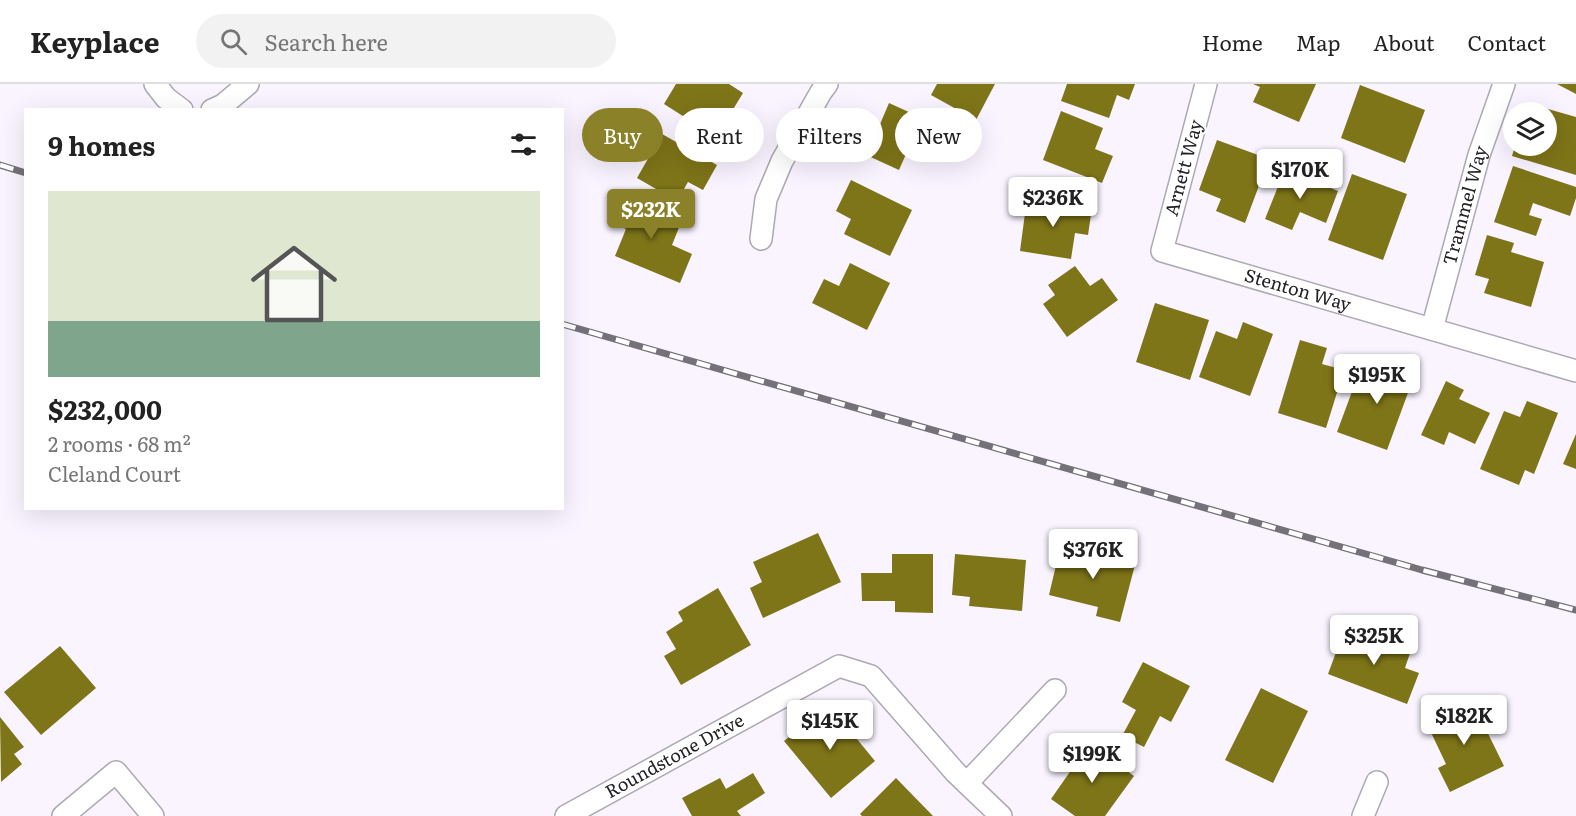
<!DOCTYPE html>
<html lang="en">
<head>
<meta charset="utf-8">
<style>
  :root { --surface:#fff; --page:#f2f2f2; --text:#222; --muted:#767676; --line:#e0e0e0; --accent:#8b8129 }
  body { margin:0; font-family:Literata,serif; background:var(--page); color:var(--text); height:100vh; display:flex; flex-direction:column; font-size:22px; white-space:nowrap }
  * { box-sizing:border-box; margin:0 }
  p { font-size:20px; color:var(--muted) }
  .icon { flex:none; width:33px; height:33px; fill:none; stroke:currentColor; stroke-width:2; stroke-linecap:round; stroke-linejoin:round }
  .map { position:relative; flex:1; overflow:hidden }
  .sheet { position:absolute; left:24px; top:24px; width:540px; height:402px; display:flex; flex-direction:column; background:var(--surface); border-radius:0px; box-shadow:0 6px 24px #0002 }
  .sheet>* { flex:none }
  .top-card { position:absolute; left:582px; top:24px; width:570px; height:54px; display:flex; gap:12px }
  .tools { position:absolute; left:1503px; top:18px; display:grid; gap:12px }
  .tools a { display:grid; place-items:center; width:54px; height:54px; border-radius:50%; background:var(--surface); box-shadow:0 6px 24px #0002; font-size:30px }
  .price { position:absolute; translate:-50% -51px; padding:0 14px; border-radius:6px; background:#fff; color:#222; font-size:20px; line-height:39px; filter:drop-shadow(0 2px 3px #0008) }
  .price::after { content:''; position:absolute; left:50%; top:36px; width:18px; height:14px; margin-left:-9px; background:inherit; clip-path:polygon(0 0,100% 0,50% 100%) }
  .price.selected { background:var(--accent); color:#fff }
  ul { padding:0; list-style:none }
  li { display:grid; align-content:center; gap:12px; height:318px; padding:0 24px }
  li+li { border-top:2px solid var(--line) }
  li span { display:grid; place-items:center; height:186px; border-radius:0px; color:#555 }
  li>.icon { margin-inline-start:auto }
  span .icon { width:108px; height:108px; fill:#fffc; stroke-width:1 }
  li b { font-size:26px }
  h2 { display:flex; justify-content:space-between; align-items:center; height:72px; padding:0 24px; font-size:26px }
  .tag { padding:0 21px; border-radius:27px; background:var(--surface); box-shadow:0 6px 24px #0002; font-size:21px; line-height:54px }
  .tag.selected { background:var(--accent); color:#fff }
  header { display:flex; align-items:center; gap:36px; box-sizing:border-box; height:84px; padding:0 30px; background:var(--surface); border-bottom:2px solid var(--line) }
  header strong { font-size:28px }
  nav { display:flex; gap:33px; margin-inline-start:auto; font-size:21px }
  .search { width:420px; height:54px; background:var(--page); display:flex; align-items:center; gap:15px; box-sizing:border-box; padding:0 21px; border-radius:33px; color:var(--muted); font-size:22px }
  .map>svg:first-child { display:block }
  .building { fill:#7e7418 }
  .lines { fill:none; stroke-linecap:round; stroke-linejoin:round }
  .minor-casing { stroke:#ada9b3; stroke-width:24 }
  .minor { stroke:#fff; stroke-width:21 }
  .rail-casing { stroke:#757178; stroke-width:7 }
  .rail { stroke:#fff; stroke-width:4.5; stroke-dasharray:14; stroke-linecap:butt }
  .labels { text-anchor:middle; stroke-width:4.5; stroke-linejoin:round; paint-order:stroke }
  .street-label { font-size:18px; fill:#232125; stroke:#fff }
</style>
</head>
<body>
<header>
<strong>Keyplace</strong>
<div class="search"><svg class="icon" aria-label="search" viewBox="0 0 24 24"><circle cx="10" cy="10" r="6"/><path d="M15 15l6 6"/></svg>Search here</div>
<nav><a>Home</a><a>Map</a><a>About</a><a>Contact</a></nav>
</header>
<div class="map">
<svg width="1576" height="732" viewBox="0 0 1576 732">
  <rect width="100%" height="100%" fill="#f9f4ff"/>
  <path class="building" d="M676,0H729L743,9L732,27L747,36L730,62L664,20Z
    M937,0H995L976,36L931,11Z
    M1067,0H1135L1129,16L1117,11L1109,34L1061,17Z
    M1253,0H1316L1299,38L1253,18L1260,3Z
    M1557,0H1576V10Z
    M1360,1L1425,26L1405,79L1341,54Z
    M889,19L922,34L899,86L853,65L864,39L878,45Z
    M1527,19L1576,33V91L1512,72L1515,62H1546V28H1525Z
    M1061,27L1103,44L1095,65L1113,72L1102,99L1043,76Z
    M662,50L717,81L703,106L688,98L677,117L637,94Z
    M1217,56L1269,75L1245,139L1216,127L1221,115L1199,106Z
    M1513,82L1576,103V114L1570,132L1533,119L1529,131L1542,135L1536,152L1494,138Z
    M1285,85L1338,107L1326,139L1300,128L1292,146L1265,135Z
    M1352,90L1407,110L1383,176L1328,156Z
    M851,96L912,126L890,172L844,150L851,135L836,127Z
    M625,112L682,136L672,161L692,170L680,199L615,172L626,145L613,139Z
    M1027,114L1092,124L1088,151L1075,149L1071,175L1020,167Z
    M1487,151L1514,159L1511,168L1544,178L1531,223L1484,209L1489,195L1475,191Z
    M850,179L890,199L867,246L812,219L824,195L839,202Z
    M1075,182L1090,202L1102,194L1118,216L1067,253L1043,220L1055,211L1048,201Z
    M1155,219L1209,236L1190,296L1136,278Z
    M1243,238L1273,250L1250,312L1199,293L1216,247L1237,255Z
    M1300,256L1327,264L1322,280L1344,286L1326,344L1278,329Z
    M1385,275L1416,287L1387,366L1337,348L1360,286L1379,293Z
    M1446,297L1464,306L1459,315L1490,329L1475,360L1449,348L1444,361L1421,351Z
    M1527,317L1558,329L1534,390L1525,386L1519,401L1480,385L1504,327L1520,333Z
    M1576,350V385L1563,380Z
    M818,449L841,498L763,534L750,504L762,498L753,478Z
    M1061,460L1136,477L1120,538L1096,532L1098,523L1049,511Z
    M892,470H933V529L895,528V517H862L861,489H892Z
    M955,470L1026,476L1022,527L969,522L970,513L952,511Z
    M718,504L751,561L681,601L664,572L676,565L666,548L683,537L678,528Z
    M1345,544L1410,569L1405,584L1419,589L1407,620L1328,590Z
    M60,562L96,604L41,651L4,608Z
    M1143,578L1190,602L1171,638L1160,632L1144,663L1122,652L1136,626L1122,618Z
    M1261,604L1308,627L1273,699L1225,676Z
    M1471,615L1504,682L1450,708L1438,684L1446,680L1426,638Z
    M829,621L875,677L831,714L784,657Z
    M0,633L24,663L14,670L22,680L1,698Z
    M1086,657L1134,692L1105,732H1075L1051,715L1074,682L1070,679Z
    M753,689L765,709L737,727L741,732H692L682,714L720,694L726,705Z
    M896,694L933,732H862L860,730Z"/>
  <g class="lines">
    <g class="minor-casing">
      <g id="minor">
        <path d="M155,0L166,14L182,26"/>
        <path id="s1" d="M1206,0L1162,167L1576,287"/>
        <path d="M212,26L223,21L248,0"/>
        <path d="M761,155L766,115L782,77L821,8L827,0"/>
        <path id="s2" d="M1432,245L1479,71L1504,0"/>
        <path d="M967,699L1055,606"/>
        <path d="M63,732L116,688L153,732"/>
        <path id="s3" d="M566,732L839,582L871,592L956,689L1001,732"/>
        <path d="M1363,732L1377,698"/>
      </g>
    </g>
    <use href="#minor" class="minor"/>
    <g class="rail-casing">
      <path id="rail" d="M0,81L26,89
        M562,240L1422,486L1576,526"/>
    </g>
    <use href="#rail" class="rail"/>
  </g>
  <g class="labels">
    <g class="street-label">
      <text transform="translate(1184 84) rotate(-75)" y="6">Arnett Way</text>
      <text dy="6" stroke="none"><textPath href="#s2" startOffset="128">Trammel Way</textPath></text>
      <text dy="6" stroke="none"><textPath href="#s1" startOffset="314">Stenton Way</textPath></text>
      <text dy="6" stroke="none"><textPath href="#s3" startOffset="124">Roundstone Drive</textPath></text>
    </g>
  </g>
</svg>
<div class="tools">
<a><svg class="icon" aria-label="layers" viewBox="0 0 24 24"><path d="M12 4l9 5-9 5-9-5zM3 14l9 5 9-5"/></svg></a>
</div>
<b class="price" style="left:1300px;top:116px">$170K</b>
<b class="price" style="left:1053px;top:144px">$236K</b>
<b class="price selected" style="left:651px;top:156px">$232K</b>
<b class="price" style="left:1377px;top:321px">$195K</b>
<b class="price" style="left:1093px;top:496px">$376K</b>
<b class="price" style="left:1374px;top:582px">$325K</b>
<b class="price" style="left:1464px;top:662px">$182K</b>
<b class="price" style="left:830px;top:667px">$145K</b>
<b class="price" style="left:1092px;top:700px">$199K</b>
<div class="top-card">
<a class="tag selected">Buy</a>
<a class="tag">Rent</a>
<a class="tag">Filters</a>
<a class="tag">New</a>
</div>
<section class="sheet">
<h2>9 homes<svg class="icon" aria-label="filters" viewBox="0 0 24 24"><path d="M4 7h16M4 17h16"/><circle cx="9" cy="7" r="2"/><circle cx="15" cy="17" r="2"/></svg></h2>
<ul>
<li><span style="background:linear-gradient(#dfe7d0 70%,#7fa58c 0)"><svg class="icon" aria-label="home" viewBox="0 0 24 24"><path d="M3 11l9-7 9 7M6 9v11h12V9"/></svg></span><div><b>$232,000</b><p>2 rooms · 68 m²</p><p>Cleland Court</p></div></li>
</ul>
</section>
</div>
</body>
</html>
